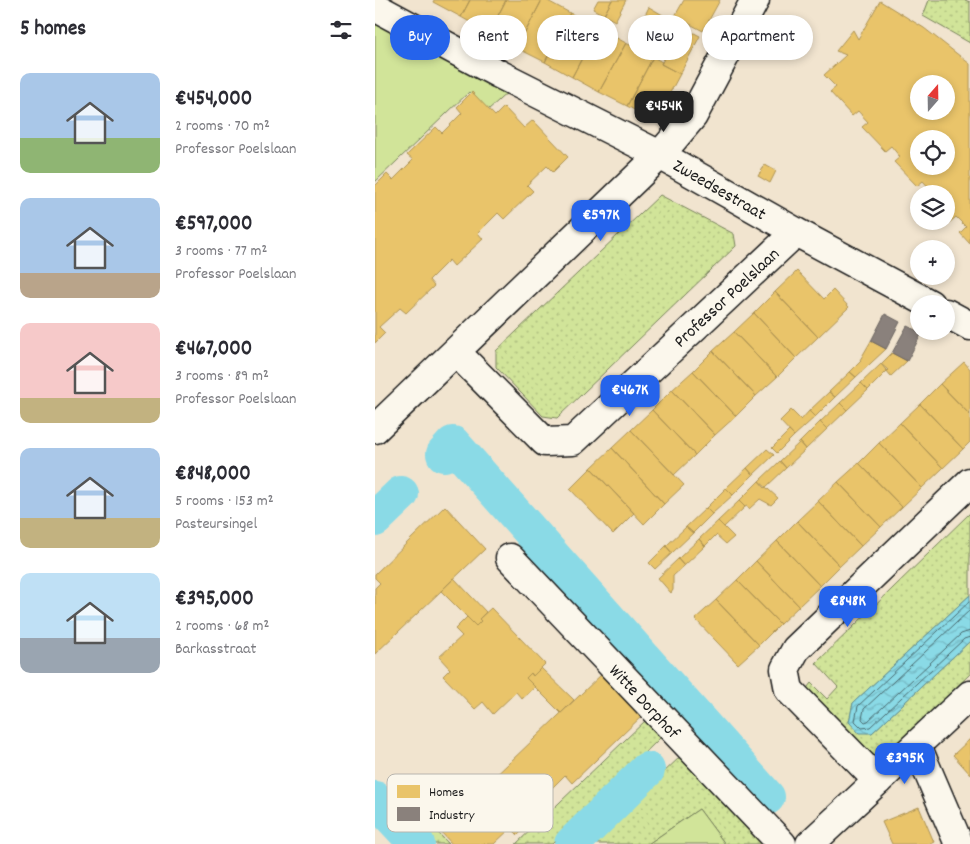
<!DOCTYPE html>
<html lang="en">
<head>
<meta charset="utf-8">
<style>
  :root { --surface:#fff; --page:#f7f7f7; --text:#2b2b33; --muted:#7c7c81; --accent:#2563eb }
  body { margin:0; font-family:Dekko,sans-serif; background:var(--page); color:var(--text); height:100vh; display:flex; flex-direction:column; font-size:19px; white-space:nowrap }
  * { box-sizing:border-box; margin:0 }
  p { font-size:16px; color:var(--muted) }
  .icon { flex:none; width:28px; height:28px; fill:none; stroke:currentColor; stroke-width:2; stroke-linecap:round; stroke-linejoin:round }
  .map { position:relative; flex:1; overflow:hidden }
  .sheet { display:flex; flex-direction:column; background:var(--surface); width:375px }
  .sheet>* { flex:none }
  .guide { position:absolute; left:15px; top:15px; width:475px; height:45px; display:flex; gap:10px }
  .needle { width:32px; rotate:20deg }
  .fabs { position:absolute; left:535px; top:75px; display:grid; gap:10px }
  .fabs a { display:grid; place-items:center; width:45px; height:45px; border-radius:50%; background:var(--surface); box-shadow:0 2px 8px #0003; font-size:25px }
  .price { position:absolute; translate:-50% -42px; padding:0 11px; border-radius:10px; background:var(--accent); color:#fff; font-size:16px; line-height:32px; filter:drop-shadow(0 1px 2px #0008) }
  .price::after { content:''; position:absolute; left:50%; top:30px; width:15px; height:11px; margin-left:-8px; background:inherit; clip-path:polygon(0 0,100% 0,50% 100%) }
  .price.on { background:#222; color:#fff }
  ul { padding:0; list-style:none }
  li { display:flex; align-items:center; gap:15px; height:125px; padding:0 20px }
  li span { display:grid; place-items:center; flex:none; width:140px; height:100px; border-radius:10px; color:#555 }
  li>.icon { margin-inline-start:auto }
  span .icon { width:60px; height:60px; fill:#fffc; stroke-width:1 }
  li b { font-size:21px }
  h2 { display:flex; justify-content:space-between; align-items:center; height:60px; padding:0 20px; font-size:21px }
  .chip { padding:0 18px; border-radius:22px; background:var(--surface); box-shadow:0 2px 8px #0003; font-size:18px; line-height:45px }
  .chip.on { background:var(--accent); color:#fff }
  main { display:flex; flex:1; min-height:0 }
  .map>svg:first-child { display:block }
  .grass { fill:url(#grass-dots); stroke:#76805a }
  .park { fill:#d1e499; stroke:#76805a }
  .water { fill:url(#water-waves); stroke:#5e8e95 }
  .homes { fill:#e9c46a; stroke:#ac9253; fill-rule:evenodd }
  .industry { fill:#8a817c; stroke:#69635f }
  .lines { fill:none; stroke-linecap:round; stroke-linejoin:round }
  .shore { stroke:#48686d; stroke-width:1 }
  .canal { stroke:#8adae6; stroke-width:36 }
  .street-casing { stroke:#1c1c1c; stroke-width:31 }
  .street { stroke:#fbf7ec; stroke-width:28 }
  .labels { text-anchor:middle; stroke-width:5; stroke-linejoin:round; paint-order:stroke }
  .street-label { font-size:18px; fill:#1c1c1c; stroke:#fbf7ec }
  .key { fill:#fbf7ec; stroke:#b8b5ae; stroke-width:1 }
  .key-label { font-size:14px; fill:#1c1c1c }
</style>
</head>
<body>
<main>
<section class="sheet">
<h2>5 homes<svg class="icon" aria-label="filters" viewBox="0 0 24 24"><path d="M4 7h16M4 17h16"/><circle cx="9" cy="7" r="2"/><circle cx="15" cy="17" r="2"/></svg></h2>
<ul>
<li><span style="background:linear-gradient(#a9c7e8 65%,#8fb573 0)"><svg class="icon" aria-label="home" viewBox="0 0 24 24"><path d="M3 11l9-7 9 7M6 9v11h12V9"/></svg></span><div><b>€454,000</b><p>2 rooms · 70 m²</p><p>Professor Poelslaan</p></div></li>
<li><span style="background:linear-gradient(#a9c7e8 75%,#b9a48a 0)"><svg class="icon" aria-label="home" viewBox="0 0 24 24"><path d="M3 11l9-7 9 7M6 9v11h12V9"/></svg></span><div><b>€597,000</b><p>3 rooms · 77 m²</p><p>Professor Poelslaan</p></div></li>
<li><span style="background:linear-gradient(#f6c9c9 75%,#c2b280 0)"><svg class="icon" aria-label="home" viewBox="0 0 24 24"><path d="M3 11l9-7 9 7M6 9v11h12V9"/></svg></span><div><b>€467,000</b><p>3 rooms · 89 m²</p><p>Professor Poelslaan</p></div></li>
<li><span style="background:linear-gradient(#a9c7e8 70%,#c2b280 0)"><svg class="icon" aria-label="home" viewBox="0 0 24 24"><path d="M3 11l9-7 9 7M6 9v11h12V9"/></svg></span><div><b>€848,000</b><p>5 rooms · 153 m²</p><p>Pasteursingel</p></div></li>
<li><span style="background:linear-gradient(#bfe0f5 65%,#9aa5b1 0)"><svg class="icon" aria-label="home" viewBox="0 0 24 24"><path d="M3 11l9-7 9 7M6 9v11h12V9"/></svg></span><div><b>€395,000</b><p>2 rooms · 68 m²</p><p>Barkasstraat</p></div></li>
</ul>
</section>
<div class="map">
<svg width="595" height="844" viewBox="0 0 595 844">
  <defs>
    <pattern id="grass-dots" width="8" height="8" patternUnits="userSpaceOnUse" patternTransform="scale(1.25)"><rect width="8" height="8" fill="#d1e499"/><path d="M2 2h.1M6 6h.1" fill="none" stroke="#b3c383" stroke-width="1.8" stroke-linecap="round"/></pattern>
    <pattern id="water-waves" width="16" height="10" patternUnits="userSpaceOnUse" patternTransform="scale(1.25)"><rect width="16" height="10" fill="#8adae6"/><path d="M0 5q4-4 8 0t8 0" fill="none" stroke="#76bac5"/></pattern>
  </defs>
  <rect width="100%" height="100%" fill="#f1e4cf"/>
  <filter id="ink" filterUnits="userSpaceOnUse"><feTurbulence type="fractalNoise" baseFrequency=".02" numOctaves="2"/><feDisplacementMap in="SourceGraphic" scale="10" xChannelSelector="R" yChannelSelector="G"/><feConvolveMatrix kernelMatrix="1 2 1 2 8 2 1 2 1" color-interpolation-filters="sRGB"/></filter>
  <g filter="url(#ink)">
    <path class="grass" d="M554,0H590L595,2V43L548,16Z
      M285,195L359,234L361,246L182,418L168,416L121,367V351Z
      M595,513V595L478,703L474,722L497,733L595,641V674L508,758L489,757L429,692L436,683L452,699L463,687L441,663Z
      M271,720L286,737L177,844H141Z
      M308,754L390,844H350L324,809L273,844H214Z
      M30,799L74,844H54L17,808Z"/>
    <path class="park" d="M0,18L135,90L113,110L94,92L0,182Z
      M324,809L350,844H273Z"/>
    <path class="water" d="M595,595V641L497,733H484L474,722L478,703Z"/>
    <path class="homes" d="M59,0H95L86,17L58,2Z
      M95,0H131L114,33L86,17Z
      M131,0H167L142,48L114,33Z
      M167,0H171L195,13L170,62L142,48Z
      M223,0H237L229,15L218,9Z
      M237,0H251L240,21L229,15Z
      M309,0H345L328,31L300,16Z
      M505,1L549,28L595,64V244L585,233L591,227L581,217L575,222L571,219V194H555L558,192L548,181L542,186L519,162L525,157L516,146L510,151L487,127L493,122L483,111L477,116L455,92L461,87L449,75L471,55L461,51L478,30L483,39ZM544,84H571V111H544ZM544,139H571V166H544Z
      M274,7L298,21L293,30L269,17Z
      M195,13L223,28L197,77L170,62Z
      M298,22L325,36L305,74L286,64L294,50L285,45Z
      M223,28L251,43L224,92L197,77Z
      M251,43L278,57L252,106L224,92Z
      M278,57L287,62L286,64L305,74L280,121L252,106Z
      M97,92L120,116L129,107L149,128L158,120L193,157L178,172L172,166L152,185L158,191L129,219L123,213L103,233L108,239L79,266L74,260L54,280L59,286L31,313L25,308L4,327L10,333L0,343V186L12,174L18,180L38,160L32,155L61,127L67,133L87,113L82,107Z
      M390,165L401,171L395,183L383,176Z
      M422,271L449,299L458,290L474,307L443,337L400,292Z
      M400,292L443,337L421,358L379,313Z
      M379,313L421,358L402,377L359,332Z
      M359,332L402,377L381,396L338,351Z
      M496,341L511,349L481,377L475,372L486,361L485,360Z
      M338,351L381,396L361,416L318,371Z
      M517,353L532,361L516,376L506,364Z
      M589,362L595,369V415L565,384Z
      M506,364L513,370L493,390L486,383Z
      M318,371L361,416L340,435L297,390Z
      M475,372L481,377L460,397L454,392Z
      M486,383L493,390L472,410L465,403Z
      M565,384L595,415V442L588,449L545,404Z
      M297,390L340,435L320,455L277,410Z
      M454,392L460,397L440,417L434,411Z
      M465,403L472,410L452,429L445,422Z
      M545,404L588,449L568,468L525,423Z
      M277,410L320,455L299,475L256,430Z
      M416,410L426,420L434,411L440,417L419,436L405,421Z
      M445,422L452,429L431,449L425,442Z
      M525,423L568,468L547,488L504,443Z
      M256,430L309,485L289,504L237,448Z
      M414,431L419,436L402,453L397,448Z
      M425,442L431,449L411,468L405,461Z
      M504,443L547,488L527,507L484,463Z
      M237,448L289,504L269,524L216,468Z
      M392,449L399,455L378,475L372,468Z
      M405,461L411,468L390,488L384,481Z
      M484,463L527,507L506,527L463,482Z
      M216,468L259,513L238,534L195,489Z
      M372,468L378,475L358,495L351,488Z
      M384,481L403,498L396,505L385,499L374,509L372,506L370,507L364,501Z
      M463,482L506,527L486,546L443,501Z
      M351,488L358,495L337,514L331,508Z
      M364,501L370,507L349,527L343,521Z
      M443,501L486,546L465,566L422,521Z
      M70,506L110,549L0,654V588L5,583L0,578V574Z
      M331,508L337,514L318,533L311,527Z
      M343,521L359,537L351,544L341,535L330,546L324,539Z
      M422,521L465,566L445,586L402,541Z
      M311,527L318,533L297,553L291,546Z
      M324,539L330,546L309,566L303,559Z
      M402,541L445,586L424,606L381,561Z
      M291,546L297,553L280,569L274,563Z
      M303,559L309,566L298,576V590L296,593L283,578Z
      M381,561L424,606L405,624L362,580Z
      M79,578L111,612L104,619L106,621L101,626L66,591Z
      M362,580L405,624L384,645L341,600Z
      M341,600L384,645L363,664L320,619Z
      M116,608L170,664L158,676L156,673L151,678L160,687L147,699L141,692L118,714L108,702L100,709L68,676L75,669L64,657L87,636L80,629L92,617L101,626L106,621L104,619Z
      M166,668L199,700L186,713L151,678L156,673L158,676Z
      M229,672L269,714L197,783L190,775L169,796L176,803L143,835L136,828L119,844H77L64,830Z
      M595,739V774L578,755Z
      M544,807L559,842L555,844H517L507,822Z"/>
    <path class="industry" d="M510,314L525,322L511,349L496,341Z
      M532,326L547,333L532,361L517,353Z"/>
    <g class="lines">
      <path class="shore" d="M595,601L483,706L480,721L487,728L495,727L589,639L595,637
        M595,610L489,709L487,719L490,722L493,721L586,634L595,631"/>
      <path class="canal" d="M69,454L78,444L392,797
        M0,519L26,494
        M0,799L42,844
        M197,844L272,770"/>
      <g class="street-casing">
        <path id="street" d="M0,7L124,74L285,155L421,232L555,304
          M571,313L595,326
          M81,352L170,442L198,441L421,232
          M0,429L285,155L318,116L380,0
          M135,558L407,844
          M542,746L584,844
          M503,781L414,690L410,669L421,649L595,482
          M435,844L595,695"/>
      </g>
      <use href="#street" class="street"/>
    </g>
  </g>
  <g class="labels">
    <g class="street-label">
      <text transform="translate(345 189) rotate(30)" y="6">Zweedsestraat</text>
      <text transform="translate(351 297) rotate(-43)" y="6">Professor Poelslaan</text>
      <text transform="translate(270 701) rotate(47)" y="6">Witte Dorphof</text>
    </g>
  </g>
  <rect x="12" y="774" width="166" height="58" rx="8" class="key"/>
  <rect x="22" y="785" width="23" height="13" fill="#e9c46a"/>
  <rect x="22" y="807" width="23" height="14" fill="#8a817c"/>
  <g class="key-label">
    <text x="54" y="796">Homes</text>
    <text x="54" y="819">Industry</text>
  </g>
</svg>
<div class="fabs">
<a><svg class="needle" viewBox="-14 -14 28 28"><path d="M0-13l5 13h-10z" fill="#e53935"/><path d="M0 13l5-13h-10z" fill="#7c7c81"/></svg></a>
<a><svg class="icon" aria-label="locate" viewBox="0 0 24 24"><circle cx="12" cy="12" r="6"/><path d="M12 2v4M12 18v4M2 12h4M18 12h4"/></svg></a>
<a><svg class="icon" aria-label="layers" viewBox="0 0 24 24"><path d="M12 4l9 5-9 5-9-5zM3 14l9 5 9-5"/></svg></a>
<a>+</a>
<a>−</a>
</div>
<b class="price on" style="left:289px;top:133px">€454K</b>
<b class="price" style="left:226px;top:242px">€597K</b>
<b class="price" style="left:255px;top:417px">€467K</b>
<b class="price" style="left:473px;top:628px">€848K</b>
<b class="price" style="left:530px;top:785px">€395K</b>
<div class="guide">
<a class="chip on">Buy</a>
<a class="chip">Rent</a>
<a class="chip">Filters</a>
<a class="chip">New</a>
<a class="chip">Apartment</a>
</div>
</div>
</main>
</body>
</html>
